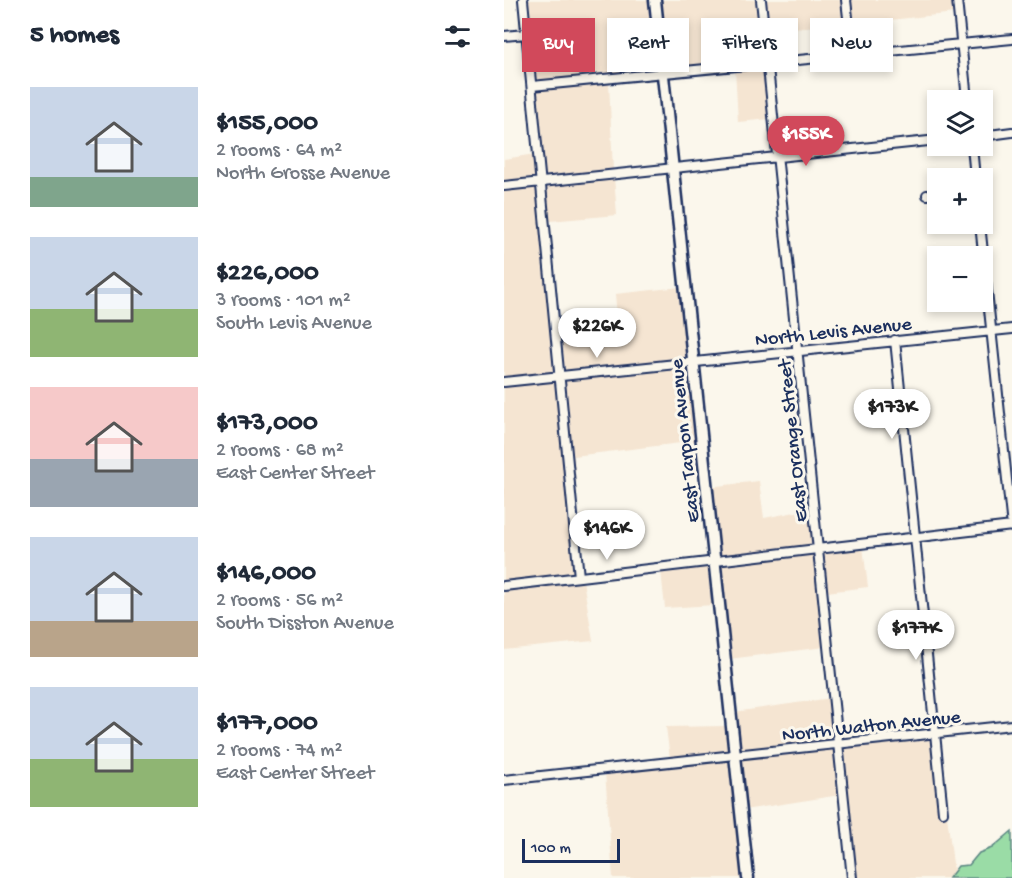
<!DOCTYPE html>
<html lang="en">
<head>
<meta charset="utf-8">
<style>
  :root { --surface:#fff; --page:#f2f2f3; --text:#1f2937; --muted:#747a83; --accent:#d1495b }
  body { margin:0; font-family:"Gochi Hand",sans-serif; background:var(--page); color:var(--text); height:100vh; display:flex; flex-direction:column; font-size:22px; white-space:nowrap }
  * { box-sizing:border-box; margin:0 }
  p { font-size:20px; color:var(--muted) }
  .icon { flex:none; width:33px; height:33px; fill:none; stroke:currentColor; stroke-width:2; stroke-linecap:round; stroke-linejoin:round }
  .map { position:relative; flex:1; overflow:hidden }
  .sheet { display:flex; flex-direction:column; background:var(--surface); width:504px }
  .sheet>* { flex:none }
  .hud { position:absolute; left:18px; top:18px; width:399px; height:54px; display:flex; gap:12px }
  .controls { position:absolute; left:423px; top:90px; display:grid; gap:12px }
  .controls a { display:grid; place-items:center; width:66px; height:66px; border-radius:0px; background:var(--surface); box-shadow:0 3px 9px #0003; font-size:30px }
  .scale { position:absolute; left:18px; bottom:15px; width:98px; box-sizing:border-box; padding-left:6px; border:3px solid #1b2f5e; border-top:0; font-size:16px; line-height:21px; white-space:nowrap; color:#1b2f5e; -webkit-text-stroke:4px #fbf7ec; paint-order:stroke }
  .price { position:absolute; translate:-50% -51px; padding:0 14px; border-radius:21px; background:#fff; color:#222; font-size:20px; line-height:39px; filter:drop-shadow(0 2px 3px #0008) }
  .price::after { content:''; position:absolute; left:50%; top:36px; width:18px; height:14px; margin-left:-9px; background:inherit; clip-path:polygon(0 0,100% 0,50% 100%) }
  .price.active { background:var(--accent); color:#fff }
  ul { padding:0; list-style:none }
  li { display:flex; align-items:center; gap:18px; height:150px; padding:0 30px }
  li span { display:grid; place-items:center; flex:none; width:168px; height:120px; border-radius:0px; color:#555 }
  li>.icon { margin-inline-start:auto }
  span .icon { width:72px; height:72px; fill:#fffc; stroke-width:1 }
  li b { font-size:26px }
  h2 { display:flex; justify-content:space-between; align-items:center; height:72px; padding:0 30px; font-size:26px }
  .pill { padding:0 21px; border-radius:0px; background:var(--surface); box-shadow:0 3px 9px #0003; font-size:21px; line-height:54px }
  .pill.active { background:var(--accent); color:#fff }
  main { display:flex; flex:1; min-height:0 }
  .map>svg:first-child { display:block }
  .built { fill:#f5e5d2 }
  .green { fill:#9adca6; stroke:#5a8682; stroke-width:1.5 }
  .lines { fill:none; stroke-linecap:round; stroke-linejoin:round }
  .street-casing { stroke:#1b2f5e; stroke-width:12 }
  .secondary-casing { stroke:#1b2f5e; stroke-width:15 }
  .street { stroke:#fbf7ec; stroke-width:8 }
  .secondary { stroke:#fbf7ec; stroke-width:10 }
  .labels { text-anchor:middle; stroke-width:6; stroke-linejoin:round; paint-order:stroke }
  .street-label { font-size:20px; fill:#1b2f5e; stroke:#fbf7ec }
</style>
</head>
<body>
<main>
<section class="sheet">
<h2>5 homes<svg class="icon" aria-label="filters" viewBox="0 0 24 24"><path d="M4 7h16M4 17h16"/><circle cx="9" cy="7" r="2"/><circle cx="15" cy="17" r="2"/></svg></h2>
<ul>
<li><span style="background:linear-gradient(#c9d6e8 75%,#7fa58c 0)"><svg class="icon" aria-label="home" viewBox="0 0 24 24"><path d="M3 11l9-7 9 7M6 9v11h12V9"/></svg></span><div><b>$155,000</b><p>2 rooms · 64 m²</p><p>North Grosse Avenue</p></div></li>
<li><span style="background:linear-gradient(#c9d6e8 60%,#8fb573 0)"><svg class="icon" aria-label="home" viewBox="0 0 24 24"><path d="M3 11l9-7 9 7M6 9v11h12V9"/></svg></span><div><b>$226,000</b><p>3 rooms · 101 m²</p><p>South Levis Avenue</p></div></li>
<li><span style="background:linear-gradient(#f6c9c9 60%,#9aa5b1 0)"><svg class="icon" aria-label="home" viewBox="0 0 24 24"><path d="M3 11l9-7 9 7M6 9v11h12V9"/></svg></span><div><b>$173,000</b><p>2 rooms · 68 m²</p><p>East Center Street</p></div></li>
<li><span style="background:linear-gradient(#c9d6e8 70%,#b9a48a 0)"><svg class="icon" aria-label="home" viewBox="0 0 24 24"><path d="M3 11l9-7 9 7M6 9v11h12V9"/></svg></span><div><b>$146,000</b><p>2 rooms · 56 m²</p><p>South Disston Avenue</p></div></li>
<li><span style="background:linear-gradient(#c9d6e8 60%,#8fb573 0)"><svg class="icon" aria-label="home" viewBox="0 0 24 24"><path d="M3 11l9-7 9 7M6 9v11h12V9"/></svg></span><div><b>$177,000</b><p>2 rooms · 74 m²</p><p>East Center Street</p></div></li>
</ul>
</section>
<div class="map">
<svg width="508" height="878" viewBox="0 0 508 878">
  <rect width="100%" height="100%" fill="#fbf7ec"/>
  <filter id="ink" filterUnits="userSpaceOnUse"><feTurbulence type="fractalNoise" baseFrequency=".0167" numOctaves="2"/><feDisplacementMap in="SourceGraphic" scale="12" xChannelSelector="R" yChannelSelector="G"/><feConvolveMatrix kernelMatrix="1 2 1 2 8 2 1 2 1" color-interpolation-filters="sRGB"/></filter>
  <g filter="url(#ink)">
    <path class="built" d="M22,0H147L154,70L31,83Z
      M154,0H253L259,59L162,69Z
      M260,0H338L341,24L264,30Z
      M346,0H449L451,13L349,24Z
      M260,65L266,119L234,122L231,68Z
      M105,82L109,171L41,178L32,89Z
      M31,154L33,179L0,182V159Z
      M110,177L113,215L46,221L42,185Z
      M34,185L53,373L0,379V189Z
      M177,287L185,359L61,372L58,344L115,339L111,294Z
      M185,365L193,441L70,456L77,562L61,379Z
      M54,380L71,574L0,583V385Z
      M255,481L260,518L307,509L311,546L215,558L205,487Z
      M359,547L364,587L323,592L319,552Z
      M312,553L321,647L225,659L214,565Z
      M206,566L210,605L161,608L157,571Z
      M79,580L89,641L0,650V590Z
      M327,698L331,742L233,752L230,712Z
      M223,726L226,752L166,759L162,727Z
      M429,738L436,815H443L450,872L445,878H352L339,747Z
      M332,748L336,795L240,810L234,758Z
      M227,759L240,878H109L101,772Z"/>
    <path class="green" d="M508,831V878H445L454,866L465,865L475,853L488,848Z"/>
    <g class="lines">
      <g class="street-casing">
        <path id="street" d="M19,0L75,577
          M257,0L348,878
          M342,0L348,53
          M453,0L463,100
          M0,36L22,34
          M28,86L508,39
          M478,136L508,132
          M468,146L471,178
          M0,186L434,140
          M423,195L434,194
          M476,224L508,527
          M391,340L439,812
          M0,382L508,329
          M0,586L508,526
          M0,780L508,725"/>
      </g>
      <g class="secondary-casing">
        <path id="secondary" d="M151,0L244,878"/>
      </g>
      <use href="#street" class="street"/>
      <use href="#secondary" class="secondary"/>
    </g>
  </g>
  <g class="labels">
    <g class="street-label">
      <text transform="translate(329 330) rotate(-6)" y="7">North Levis Avenue</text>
      <text transform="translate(179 441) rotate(-96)" y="7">East Tarpon Avenue</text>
      <text transform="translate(287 441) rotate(-96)" y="7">East Orange Street</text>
      <text transform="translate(367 724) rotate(-6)" y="7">North Walton Avenue</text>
    </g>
  </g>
</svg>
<div class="controls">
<a><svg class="icon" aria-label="layers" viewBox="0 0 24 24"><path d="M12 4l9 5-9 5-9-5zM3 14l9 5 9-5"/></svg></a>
<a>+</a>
<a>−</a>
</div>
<div class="scale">100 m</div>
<b class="price active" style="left:302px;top:167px">$155K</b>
<b class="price" style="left:93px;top:359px">$226K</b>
<b class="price" style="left:388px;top:440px">$173K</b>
<b class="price" style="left:103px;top:561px">$146K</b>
<b class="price" style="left:412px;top:661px">$177K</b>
<div class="hud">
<a class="pill active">Buy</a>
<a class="pill">Rent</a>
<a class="pill">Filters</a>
<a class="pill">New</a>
</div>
</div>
</main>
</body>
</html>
